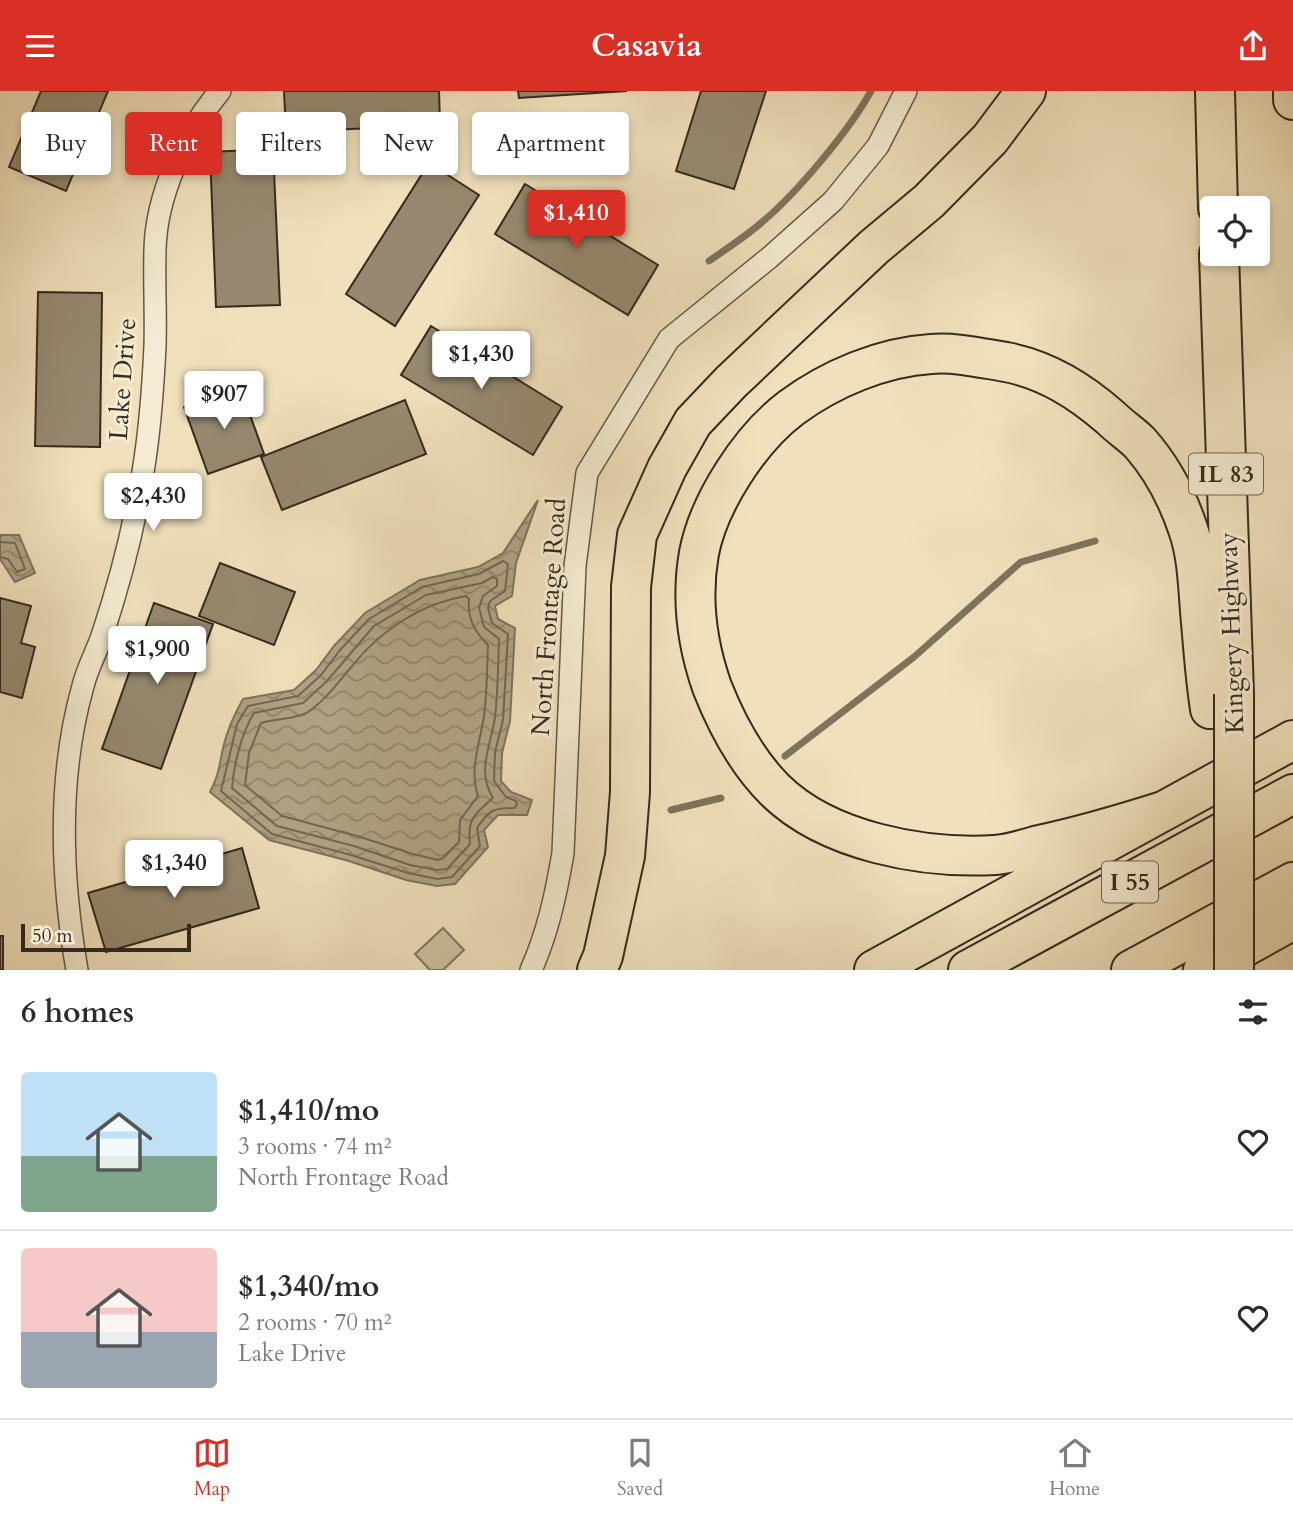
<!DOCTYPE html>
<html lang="en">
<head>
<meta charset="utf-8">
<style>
  :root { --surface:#fff; --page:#f7f7f7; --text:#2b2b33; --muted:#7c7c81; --line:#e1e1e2; --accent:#d93025 }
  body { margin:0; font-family:Cardo,serif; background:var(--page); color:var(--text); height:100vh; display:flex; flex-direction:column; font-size:26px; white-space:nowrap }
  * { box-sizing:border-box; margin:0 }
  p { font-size:23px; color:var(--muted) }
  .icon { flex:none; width:38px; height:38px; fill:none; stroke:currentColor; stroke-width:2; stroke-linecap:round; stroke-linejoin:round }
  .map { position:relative; height:879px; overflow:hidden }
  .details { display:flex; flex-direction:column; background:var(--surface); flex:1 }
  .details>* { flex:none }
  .top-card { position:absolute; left:21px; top:21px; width:700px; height:63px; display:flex; gap:14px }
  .fabs { position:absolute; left:1200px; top:105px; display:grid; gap:14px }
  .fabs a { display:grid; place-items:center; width:70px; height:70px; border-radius:7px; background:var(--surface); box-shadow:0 4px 10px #0003; font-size:35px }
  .scale { position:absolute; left:21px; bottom:18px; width:170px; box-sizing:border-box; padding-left:7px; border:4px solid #352a1d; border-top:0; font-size:19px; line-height:24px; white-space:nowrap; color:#352a1d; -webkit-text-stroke:5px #f5ecd3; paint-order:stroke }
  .price { position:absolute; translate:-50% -60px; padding:0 16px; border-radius:7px; background:#fff; color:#222; font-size:23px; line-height:46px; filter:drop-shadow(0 2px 4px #0008) }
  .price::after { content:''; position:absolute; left:50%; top:42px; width:21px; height:16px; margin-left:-10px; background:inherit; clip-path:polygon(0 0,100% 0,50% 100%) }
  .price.on { background:var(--accent); color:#fff }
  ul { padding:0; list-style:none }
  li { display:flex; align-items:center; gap:21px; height:175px; padding:0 21px }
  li+li { border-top:2px solid var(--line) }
  li span { display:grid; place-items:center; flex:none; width:196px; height:140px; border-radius:7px; color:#555 }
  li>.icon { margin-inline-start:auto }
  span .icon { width:84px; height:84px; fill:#fffc; stroke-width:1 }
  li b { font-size:30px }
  h2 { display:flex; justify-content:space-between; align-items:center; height:84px; padding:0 21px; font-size:30px }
  .pill { padding:0 24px; border-radius:7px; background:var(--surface); box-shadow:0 4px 10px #0003; font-size:24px; line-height:63px }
  .pill.on { background:var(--accent); color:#fff }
  header { display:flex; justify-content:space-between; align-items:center; height:91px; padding:0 21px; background:var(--accent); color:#fff; font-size:32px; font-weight:800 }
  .dock { display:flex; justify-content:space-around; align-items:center; height:98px; border-top:2px solid var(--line); background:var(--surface); font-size:19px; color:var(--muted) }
  .dock a { display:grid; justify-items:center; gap:4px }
  .dock .on { color:var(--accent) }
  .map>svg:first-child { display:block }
  .green { fill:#d0c2a1; stroke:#82765f; stroke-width:2 }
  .water { fill:url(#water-waves); stroke:#7f735c; stroke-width:2 }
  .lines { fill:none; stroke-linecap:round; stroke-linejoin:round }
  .shore { stroke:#726652; stroke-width:2 }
  .stream { stroke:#7f735c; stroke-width:7 }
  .building { fill:#968970; stroke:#352a1d; stroke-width:2 }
  .street-casing { stroke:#645845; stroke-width:24 }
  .highway-casing { stroke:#352a1d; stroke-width:42 }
  .street { stroke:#f5ecd3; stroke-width:21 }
  .highway { stroke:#f0e1bc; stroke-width:38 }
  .highway-bridge-casing { stroke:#352a1d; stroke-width:42; stroke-linecap:butt }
  .highway-bridge { stroke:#f0e1bc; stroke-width:38 }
  .labels { text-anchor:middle; stroke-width:6; stroke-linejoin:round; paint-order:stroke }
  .shield { fill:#f5ecd3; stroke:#6f6454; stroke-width:2 }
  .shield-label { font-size:24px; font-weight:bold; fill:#352a1d }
  .street-label { font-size:26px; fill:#352a1d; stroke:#f5ecd3 }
</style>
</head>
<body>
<header><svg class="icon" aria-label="menu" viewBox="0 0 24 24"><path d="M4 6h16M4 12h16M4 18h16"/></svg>Casavia<svg class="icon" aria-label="share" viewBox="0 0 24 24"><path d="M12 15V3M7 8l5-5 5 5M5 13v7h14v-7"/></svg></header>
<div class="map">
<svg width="1293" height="879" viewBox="0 0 1293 879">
  <defs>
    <pattern id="water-waves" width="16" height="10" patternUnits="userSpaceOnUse" patternTransform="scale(1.75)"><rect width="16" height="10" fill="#b0a386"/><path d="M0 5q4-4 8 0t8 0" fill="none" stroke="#90856d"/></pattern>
  </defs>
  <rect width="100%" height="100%" fill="#f0e1bc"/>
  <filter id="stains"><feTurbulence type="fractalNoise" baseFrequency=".00286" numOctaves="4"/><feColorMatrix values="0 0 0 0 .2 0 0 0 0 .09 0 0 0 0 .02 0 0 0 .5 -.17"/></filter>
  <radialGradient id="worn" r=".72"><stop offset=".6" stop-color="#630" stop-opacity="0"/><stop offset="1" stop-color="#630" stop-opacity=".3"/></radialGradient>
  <path class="green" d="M443,837L464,859L443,879H430L415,863Z"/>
  <path class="water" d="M538,409L516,472L512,505L495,515L498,528L515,537L510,630L502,662L501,690L511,701L532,709L527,724H498L484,739L488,756L455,793L437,795L406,789L349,770L269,749L210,701C219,684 219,675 223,657C227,639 234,624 243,608L294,599L316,579L334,555L365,522L420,489L478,476L503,462Z
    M0,444H19L35,482L15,491L0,468Z"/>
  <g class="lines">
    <path class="shore" d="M0,451L15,452L25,478L17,481L8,468L0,466
      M503,470L508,473L505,500L490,510L488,517L492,532L508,543L503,629L495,661L494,690L506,706L516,710L517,714L514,717C493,717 489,719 477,737L480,755L452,786L437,788L408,782L351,764L272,743L221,700L237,633L248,615L298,605L321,584L340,559L369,528L422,496L479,483Z
      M493,486L497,488V495L483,505L479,517L484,536L499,548C498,574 498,601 495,626C491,656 476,679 493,707C475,723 467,727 470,753L447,778L437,779L410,774L354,755L277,735L232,697C234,673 241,643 254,622L303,612L327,590L374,535L426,504L482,492Z
      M466,505L469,508C467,528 475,541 488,554C487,578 487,602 484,625C480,652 469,678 478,705L460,729L459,751L443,767L438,769L413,763L357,745L282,725L245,694L249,662L261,632C275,627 295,629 308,621C326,609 339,590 353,574C381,539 422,512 466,505Z"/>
    <path class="stream" d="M709,170C726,158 745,146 761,132C796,103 849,40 871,0
      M785,665L914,566L1021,471L1095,450
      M671,719L721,707"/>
  </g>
  <path class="building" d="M41,0H108L66,100L9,76Z
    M284,0H439L440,34L286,41Z
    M518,0H627L519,7Z
    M701,0H766L734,98L676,80Z
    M273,58L280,214L216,216L210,61Z
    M429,72L479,104L395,235L346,203Z
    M525,93L658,174L628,224L495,143Z
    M38,201L102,202L100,356L35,355Z
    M431,235L562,316L533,364L401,284Z
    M240,296L264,363L208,383L184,316Z
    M405,309L426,363L282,419L261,366Z
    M220,472L295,501L274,554L199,525Z
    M0,507L31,515L21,552L35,556L22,607L0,601Z
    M154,512L213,533L161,678L102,658Z
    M242,757L259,817L106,861L88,802Z
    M0,845H3V879H0Z"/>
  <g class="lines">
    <g class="street-casing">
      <path id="street" d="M77,879C61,786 57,687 83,595C87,578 96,562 102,545C120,491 134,437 143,381C150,339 153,297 155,255C156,223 154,191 155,159C156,105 185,41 220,0
        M531,879C548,841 556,803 563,762L575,475L587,382L669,248L769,167L833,110L878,55L906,0"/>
    </g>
    <g class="highway-casing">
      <path id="highway" d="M1215,0L1218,117
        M1293,0V9
        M1219,163L1234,603
        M1163,720C1122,733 1081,745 1039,754C1025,758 1009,763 995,764C923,768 828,751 775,699C746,670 727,634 712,596C697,553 691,507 699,462C709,411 750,348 791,317C830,288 882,266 931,263C956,261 981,267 1006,271C1047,279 1080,300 1111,327C1120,336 1131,343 1140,352C1161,376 1178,408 1188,438C1197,463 1198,494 1200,520C1203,553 1205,586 1210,618
        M597,879L603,865L625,765L630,701L631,496L637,444L667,377L693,331L731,291L874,156L929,110L990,48L1026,0
        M874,879L1293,649
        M968,879L1293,703
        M1131,879L1293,791
        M1203,879L1293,829"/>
    </g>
    <use href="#street" class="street"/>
    <use href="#highway" class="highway"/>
    <g class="highway-bridge-casing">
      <path id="highway-bridge" d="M1234,879V603"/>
    </g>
    <use href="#highway-bridge" class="highway-bridge"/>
  </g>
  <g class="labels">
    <g class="shield">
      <rect x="1189" y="362.5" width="74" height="41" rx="5"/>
      <rect x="1102" y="770.5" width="56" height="41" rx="5"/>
    </g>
    <g class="shield-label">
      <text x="1226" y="391">IL 83</text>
      <text x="1130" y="799">I 55</text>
    </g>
    <g class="street-label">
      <text transform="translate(122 288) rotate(-86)" y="9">Lake Drive</text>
      <text transform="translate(548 526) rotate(-86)" y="9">North Frontage Road</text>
      <text transform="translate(1231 542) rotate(-92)" y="9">Kingery Highway</text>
    </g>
  </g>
  <rect width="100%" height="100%" filter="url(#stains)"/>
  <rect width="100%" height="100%" fill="url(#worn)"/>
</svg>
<div class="fabs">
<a><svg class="icon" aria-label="locate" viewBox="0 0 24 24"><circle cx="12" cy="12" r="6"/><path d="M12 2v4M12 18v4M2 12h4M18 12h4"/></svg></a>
</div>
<div class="scale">50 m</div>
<b class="price on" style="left:576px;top:159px">$1,410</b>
<b class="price" style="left:481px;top:300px">$1,430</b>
<b class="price" style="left:224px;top:340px">$907</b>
<b class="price" style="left:153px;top:442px">$2,430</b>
<b class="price" style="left:157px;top:595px">$1,900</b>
<b class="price" style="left:174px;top:809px">$1,340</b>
<div class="top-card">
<a class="pill">Buy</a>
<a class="pill on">Rent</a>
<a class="pill">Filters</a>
<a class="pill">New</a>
<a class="pill">Apartment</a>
</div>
</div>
<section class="details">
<h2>6 homes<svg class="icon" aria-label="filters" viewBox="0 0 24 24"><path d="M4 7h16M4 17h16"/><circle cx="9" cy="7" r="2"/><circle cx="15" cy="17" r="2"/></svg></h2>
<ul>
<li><span style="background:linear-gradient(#bfe0f5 60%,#7fa58c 0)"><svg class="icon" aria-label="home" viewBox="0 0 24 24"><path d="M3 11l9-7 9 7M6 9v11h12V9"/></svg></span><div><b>$1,410/mo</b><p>3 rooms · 74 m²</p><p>North Frontage Road</p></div><svg class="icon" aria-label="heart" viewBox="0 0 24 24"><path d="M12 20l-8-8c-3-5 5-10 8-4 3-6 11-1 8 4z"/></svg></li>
<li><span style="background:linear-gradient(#f6c9c9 60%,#9aa5b1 0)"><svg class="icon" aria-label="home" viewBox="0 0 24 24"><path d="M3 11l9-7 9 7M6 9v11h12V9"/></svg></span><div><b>$1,340/mo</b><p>2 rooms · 70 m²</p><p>Lake Drive</p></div><svg class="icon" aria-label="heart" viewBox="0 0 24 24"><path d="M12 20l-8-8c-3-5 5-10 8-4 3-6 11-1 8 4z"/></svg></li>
</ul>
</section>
<nav class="dock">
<a class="on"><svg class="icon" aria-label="map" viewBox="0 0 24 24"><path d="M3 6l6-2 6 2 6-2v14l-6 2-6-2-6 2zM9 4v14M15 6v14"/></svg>Map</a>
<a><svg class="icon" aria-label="saved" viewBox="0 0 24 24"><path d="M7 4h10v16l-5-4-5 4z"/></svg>Saved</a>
<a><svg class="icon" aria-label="home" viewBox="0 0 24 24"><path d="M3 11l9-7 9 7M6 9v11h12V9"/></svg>Home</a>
</nav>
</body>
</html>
